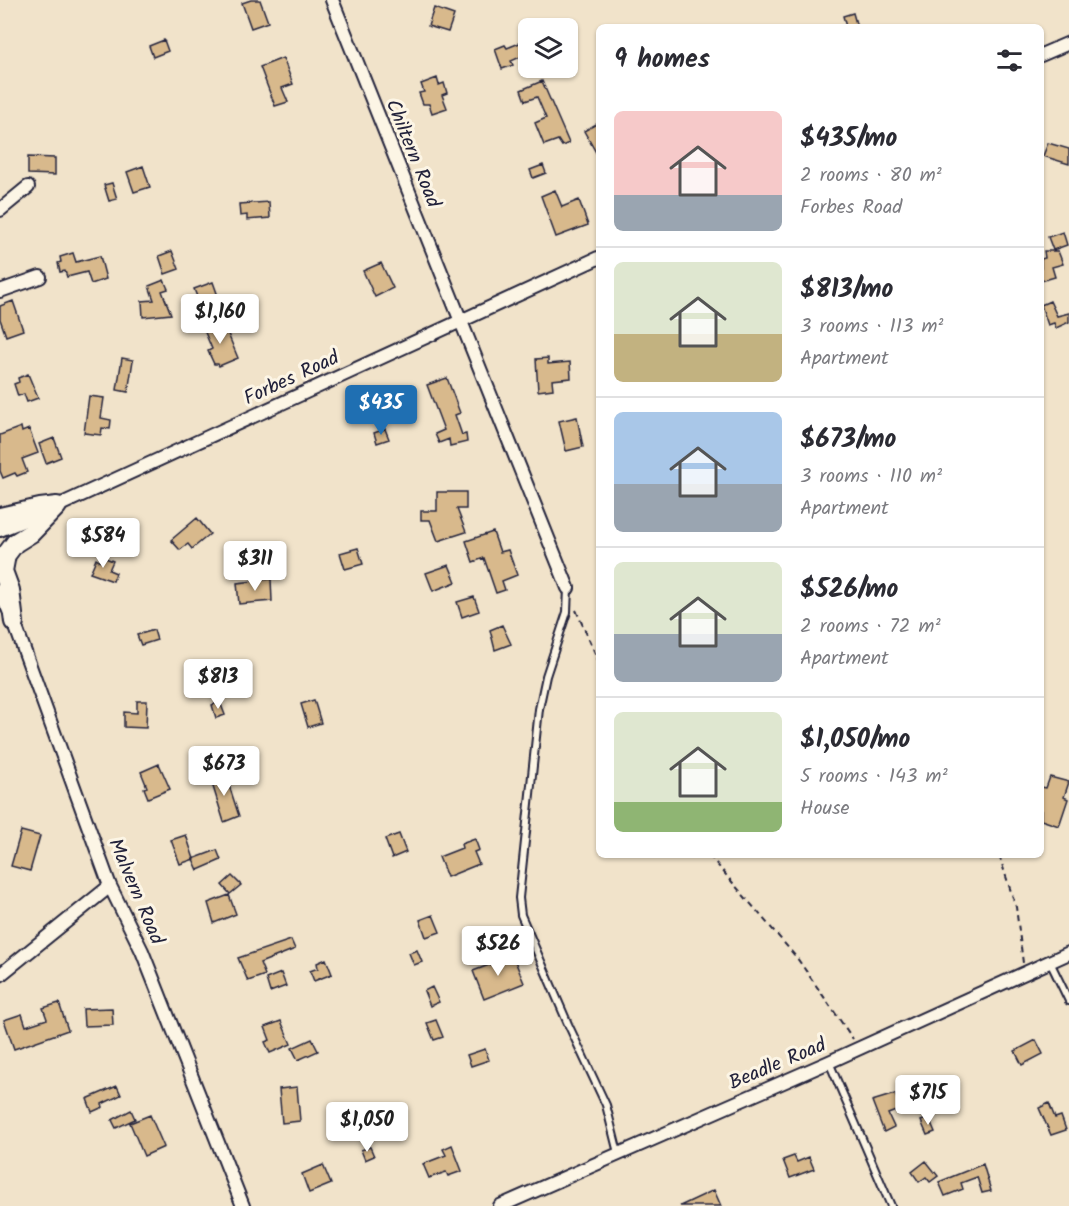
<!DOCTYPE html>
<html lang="en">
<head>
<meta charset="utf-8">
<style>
  :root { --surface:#fff; --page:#f2f2f3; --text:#2b2b33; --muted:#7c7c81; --line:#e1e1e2; --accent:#1f6fb2 }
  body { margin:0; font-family:Kalam,sans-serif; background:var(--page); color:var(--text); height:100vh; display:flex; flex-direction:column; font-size:22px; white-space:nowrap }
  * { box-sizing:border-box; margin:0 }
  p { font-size:20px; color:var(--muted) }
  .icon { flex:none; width:33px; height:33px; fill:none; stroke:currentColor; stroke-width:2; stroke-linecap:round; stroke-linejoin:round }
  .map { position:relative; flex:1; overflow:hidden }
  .drawer { position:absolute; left:596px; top:24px; width:448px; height:834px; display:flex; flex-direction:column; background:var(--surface); border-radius:9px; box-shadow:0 2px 4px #0004 }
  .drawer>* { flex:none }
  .buttons { position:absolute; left:518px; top:18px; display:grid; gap:12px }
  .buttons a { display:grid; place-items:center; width:60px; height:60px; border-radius:9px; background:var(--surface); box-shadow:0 2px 4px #0004; font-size:30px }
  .price { position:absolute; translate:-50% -51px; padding:0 14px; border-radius:6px; background:#fff; color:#222; font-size:20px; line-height:39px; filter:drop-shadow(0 2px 3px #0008) }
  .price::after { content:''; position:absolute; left:50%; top:36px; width:18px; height:14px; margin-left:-9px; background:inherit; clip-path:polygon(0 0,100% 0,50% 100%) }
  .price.active { background:var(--accent); color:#fff }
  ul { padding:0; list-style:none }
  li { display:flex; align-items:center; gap:18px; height:150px; padding:0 18px }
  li+li { border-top:2px solid var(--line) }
  li span { display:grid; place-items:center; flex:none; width:168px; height:120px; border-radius:9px; color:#555 }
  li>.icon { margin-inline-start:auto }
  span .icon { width:72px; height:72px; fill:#fffc; stroke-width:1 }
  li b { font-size:26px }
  h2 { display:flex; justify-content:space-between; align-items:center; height:72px; padding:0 18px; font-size:26px }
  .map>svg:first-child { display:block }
  .building { fill:#d8b98c; stroke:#22223b; stroke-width:1.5 }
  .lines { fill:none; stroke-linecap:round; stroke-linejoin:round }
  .service-casing { stroke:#22223b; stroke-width:10 }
  .minor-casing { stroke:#22223b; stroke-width:16 }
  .secondary-casing { stroke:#22223b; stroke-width:22 }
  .path { stroke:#22223b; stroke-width:2; stroke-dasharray:6 4.5; stroke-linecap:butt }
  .service { stroke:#fcf5e5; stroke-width:6 }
  .minor { stroke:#fcf5e5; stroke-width:12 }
  .secondary { stroke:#fcf5e5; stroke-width:18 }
  .labels { text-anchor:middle; stroke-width:6; stroke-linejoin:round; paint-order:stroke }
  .street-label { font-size:20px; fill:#22223b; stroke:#fcf5e5 }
</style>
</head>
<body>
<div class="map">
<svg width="1069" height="1206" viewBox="0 0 1069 1206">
  <rect width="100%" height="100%" fill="#f1e3ca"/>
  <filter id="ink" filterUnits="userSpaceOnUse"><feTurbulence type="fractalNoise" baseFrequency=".0167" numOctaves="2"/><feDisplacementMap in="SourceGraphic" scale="12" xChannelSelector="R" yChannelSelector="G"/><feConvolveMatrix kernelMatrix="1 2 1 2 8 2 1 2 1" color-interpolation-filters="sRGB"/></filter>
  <g filter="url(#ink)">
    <path class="building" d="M251,0H260L268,22L251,28L242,3Z
      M434,8L454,15L448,32L428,26Z
      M853,13L857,27H846L843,16Z
      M164,40L168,51L153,57L149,46Z
      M522,42L527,54L511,61L513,65L502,69L495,49L505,45L507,48Z
      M283,58L293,84L282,88L288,102L275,106L260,67Z
      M437,78L439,85L444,83L447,93L442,95L447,108L432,113L429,104H423L419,93L424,92L421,84Z
      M542,81L569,143L562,146L558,140L544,145L535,123L546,118L537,97L525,101L521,90Z
      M598,123V156L584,131Z
      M1048,143L1069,149V164L1043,156Z
      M28,157L55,158V175L28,174Z
      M543,165L546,173L533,178L530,170Z
      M143,166L150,187L134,192L127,172Z
      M112,183L117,199L109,201L104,185Z
      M555,190L562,207L579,200L588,225L556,237L541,196Z
      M269,202L270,218L247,220V215L240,216L239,204Z
      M1063,232L1067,245L1053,250L1048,237Z
      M172,251L179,269L165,274L159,256Z
      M1044,251H1058L1063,264L1052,267L1055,277L1041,281V259L1045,258Z
      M73,253L76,262L100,256L106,279L91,284L87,272L67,277L65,271L60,272L58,263L61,262L60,257Z
      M381,263L393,288L375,297L363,271Z
      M164,280L168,289L162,291L171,314L143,317L142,301L154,300L149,286Z
      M213,282L218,296L199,302L194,289Z
      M13,301L23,330L6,336L0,319V306Z
      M1050,301L1057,316L1069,313V322L1056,328L1054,323L1048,325L1041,305Z
      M223,322L238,358L219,366L218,364H214L208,351L212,349L204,330Z
      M122,358L133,360L128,392L117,390Z
      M548,358V364L570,362L571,378L552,380L553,389L538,391L536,359Z
      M28,374L38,398L27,402L24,394L18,396L14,384L19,382L18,378Z
      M447,378L460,413L455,415L462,435L466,434L467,442L450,446L449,439L439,443L435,434L444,430L427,385Z
      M89,396L104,398L101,418L111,420L110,429L102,428L101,435L84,433Z
      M577,417L583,447L566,451L559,421Z
      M21,427L22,432L29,429L38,453L22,459L27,472L17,476L15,473L3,478L0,471V435Z
      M385,429L389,439L377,443L374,433Z
      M54,438L61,457L46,463L39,444Z
      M437,492H466V509H457L466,532L438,541L430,520H421V511H437Z
      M197,518L210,534L192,549L188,544L180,550L171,540Z
      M493,532L500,552L508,550L517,575L502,581L505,590L496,593L484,558L473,562L466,541Z
      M358,548L363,564L345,569L340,553Z
      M103,557L113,561L109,570L116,573L113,581L90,573L96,559L101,562Z
      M449,565L456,582L433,591L426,573Z
      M271,579L272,601L239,604L237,583Z
      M474,597L479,611L462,617L457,602Z
      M502,625L511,644L495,650L490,630Z
      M154,630L157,640L141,645L137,635Z
      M314,700L321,723L308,727L301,704Z
      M137,701H147L146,728L124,727V712L137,713Z
      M220,702L225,715L216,718L212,705Z
      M159,764L170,789L148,798L144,788L147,787L141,772Z
      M225,773L239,816L224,822L210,777Z
      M1050,777L1069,782L1064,797L1068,799L1059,826L1041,820V787L1046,788Z
      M21,831L40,836L30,871L11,866Z
      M399,834L406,852L392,858L385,839Z
      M186,835L194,859L180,864L171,840Z
      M475,839L479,850L474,852L479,864L447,877L439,857L462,848L461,844Z
      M217,850L221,860L198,870L193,859Z
      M232,876L241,885L230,894L222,885Z
      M229,895L236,914L214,923L208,903Z
      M433,915L440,932L426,937L420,920Z
      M291,940L295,949L260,963L265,975L248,981L238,958Z
      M417,950L422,962L414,965L409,953Z
      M513,956L524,983L484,999L473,971Z
      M326,959L332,974L314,981L310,971L318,968L317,963Z
      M281,973L286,986L270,992L266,979Z
      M432,987L439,1002L430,1006L424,991Z
      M59,1003L68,1030L14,1049L4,1020L22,1014L26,1026L47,1019L43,1008Z
      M112,1008L113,1025L84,1026L83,1009Z
      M436,1020L443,1037L434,1040L427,1023Z
      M281,1021L291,1044L270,1053L265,1042L270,1040L265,1027Z
      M312,1039L318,1051L298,1060L292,1048Z
      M1036,1040L1043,1054L1022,1065L1015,1051Z
      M485,1049L489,1060L471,1066L467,1055Z
      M117,1086L121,1095L102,1104L103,1107L92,1112L87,1099Z
      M297,1087L300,1121L282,1123L279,1089Z
      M895,1094L901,1109L888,1114L894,1127L884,1132L872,1101Z
      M1049,1103L1055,1118L1061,1116L1066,1130L1051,1135L1039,1108Z
      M131,1110L135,1119L116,1128L112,1120Z
      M150,1115L164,1147L144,1156L130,1123Z
      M929,1118L935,1132L927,1135L921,1121Z
      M452,1145L462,1171L448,1176L446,1172L429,1178L423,1164L446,1155L443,1149Z
      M370,1147L374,1156L365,1160L361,1150Z
      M794,1156L797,1162L809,1157L814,1169L790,1178L783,1160Z
      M926,1161L938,1176L930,1182L926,1177L919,1182L912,1172Z
      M983,1164L991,1191L982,1193L977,1177L961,1183L963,1189L945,1196L939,1182Z
      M323,1165L331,1184L309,1193L302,1174Z
      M714,1190L721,1206H680Z"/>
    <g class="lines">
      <g class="service-casing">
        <path id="service" d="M568,588L567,612L546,676L539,709L519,898L521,915L568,1024L606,1105L618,1153
          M1050,962L1069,1001
          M829,1062L891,1206"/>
      </g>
      <g class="minor-casing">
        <path id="minor" d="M332,0L568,588
          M1041,55L1069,43
          M0,210L28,187
          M0,291L40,277
          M51,509L598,258
          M0,530L35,516
          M0,590L14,622L110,886L142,951L243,1206
          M0,975L110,886
          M500,1206L829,1062L1069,953"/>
      </g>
      <g class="secondary-casing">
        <path id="secondary" d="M0,517L40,508L57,506
          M14,622L10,590L3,571L6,555L15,543L31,533L57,506"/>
      </g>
      <path class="path" d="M576,610L598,660
        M709,855L797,958L853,1039
        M999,855L1016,907L1023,963"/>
      <use href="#service" class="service"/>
      <use href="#minor" class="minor"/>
      <use href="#secondary" class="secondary"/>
    </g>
  </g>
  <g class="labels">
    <g class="street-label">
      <text transform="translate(414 153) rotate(68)" y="7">Chiltern Road</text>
      <text transform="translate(291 377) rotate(-25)" y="7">Forbes Road</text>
      <text transform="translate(137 891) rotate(67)" y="7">Malvern Road</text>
      <text transform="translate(777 1063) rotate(-23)" y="7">Beadle Road</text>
    </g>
  </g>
</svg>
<div class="buttons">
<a><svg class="icon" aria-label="layers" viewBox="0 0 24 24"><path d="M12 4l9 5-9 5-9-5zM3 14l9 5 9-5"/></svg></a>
</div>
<b class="price" style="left:220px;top:345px">$1,160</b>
<b class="price active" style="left:381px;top:436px">$435</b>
<b class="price" style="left:103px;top:569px">$584</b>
<b class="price" style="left:255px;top:592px">$311</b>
<b class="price" style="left:218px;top:710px">$813</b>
<b class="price" style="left:224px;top:797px">$673</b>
<b class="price" style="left:498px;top:977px">$526</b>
<b class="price" style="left:928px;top:1126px">$715</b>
<b class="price" style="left:367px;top:1153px">$1,050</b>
<section class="drawer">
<h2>9 homes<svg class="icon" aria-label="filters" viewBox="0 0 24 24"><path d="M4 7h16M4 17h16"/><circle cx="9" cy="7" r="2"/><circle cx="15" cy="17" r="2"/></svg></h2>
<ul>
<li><span style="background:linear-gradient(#f6c9c9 70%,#9aa5b1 0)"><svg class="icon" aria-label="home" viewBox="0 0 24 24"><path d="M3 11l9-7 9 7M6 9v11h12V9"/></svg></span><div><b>$435/mo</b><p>2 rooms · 80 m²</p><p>Forbes Road</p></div></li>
<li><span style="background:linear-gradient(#dfe7d0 60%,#c2b280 0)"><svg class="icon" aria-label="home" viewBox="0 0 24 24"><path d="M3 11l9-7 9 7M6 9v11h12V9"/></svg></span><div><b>$813/mo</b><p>3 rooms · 113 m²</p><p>Apartment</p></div></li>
<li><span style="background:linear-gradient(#a9c7e8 60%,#9aa5b1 0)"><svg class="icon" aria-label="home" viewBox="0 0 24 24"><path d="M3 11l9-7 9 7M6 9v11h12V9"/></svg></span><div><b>$673/mo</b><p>3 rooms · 110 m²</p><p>Apartment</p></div></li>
<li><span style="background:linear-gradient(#dfe7d0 60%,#9aa5b1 0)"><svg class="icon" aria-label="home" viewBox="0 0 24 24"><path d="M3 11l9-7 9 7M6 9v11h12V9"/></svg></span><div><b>$526/mo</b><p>2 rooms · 72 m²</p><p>Apartment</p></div></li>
<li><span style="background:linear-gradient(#dfe7d0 75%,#8fb573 0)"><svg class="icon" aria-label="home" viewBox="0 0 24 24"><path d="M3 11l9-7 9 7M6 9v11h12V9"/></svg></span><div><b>$1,050/mo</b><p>5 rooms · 143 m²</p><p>House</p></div></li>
</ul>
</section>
</div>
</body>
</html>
